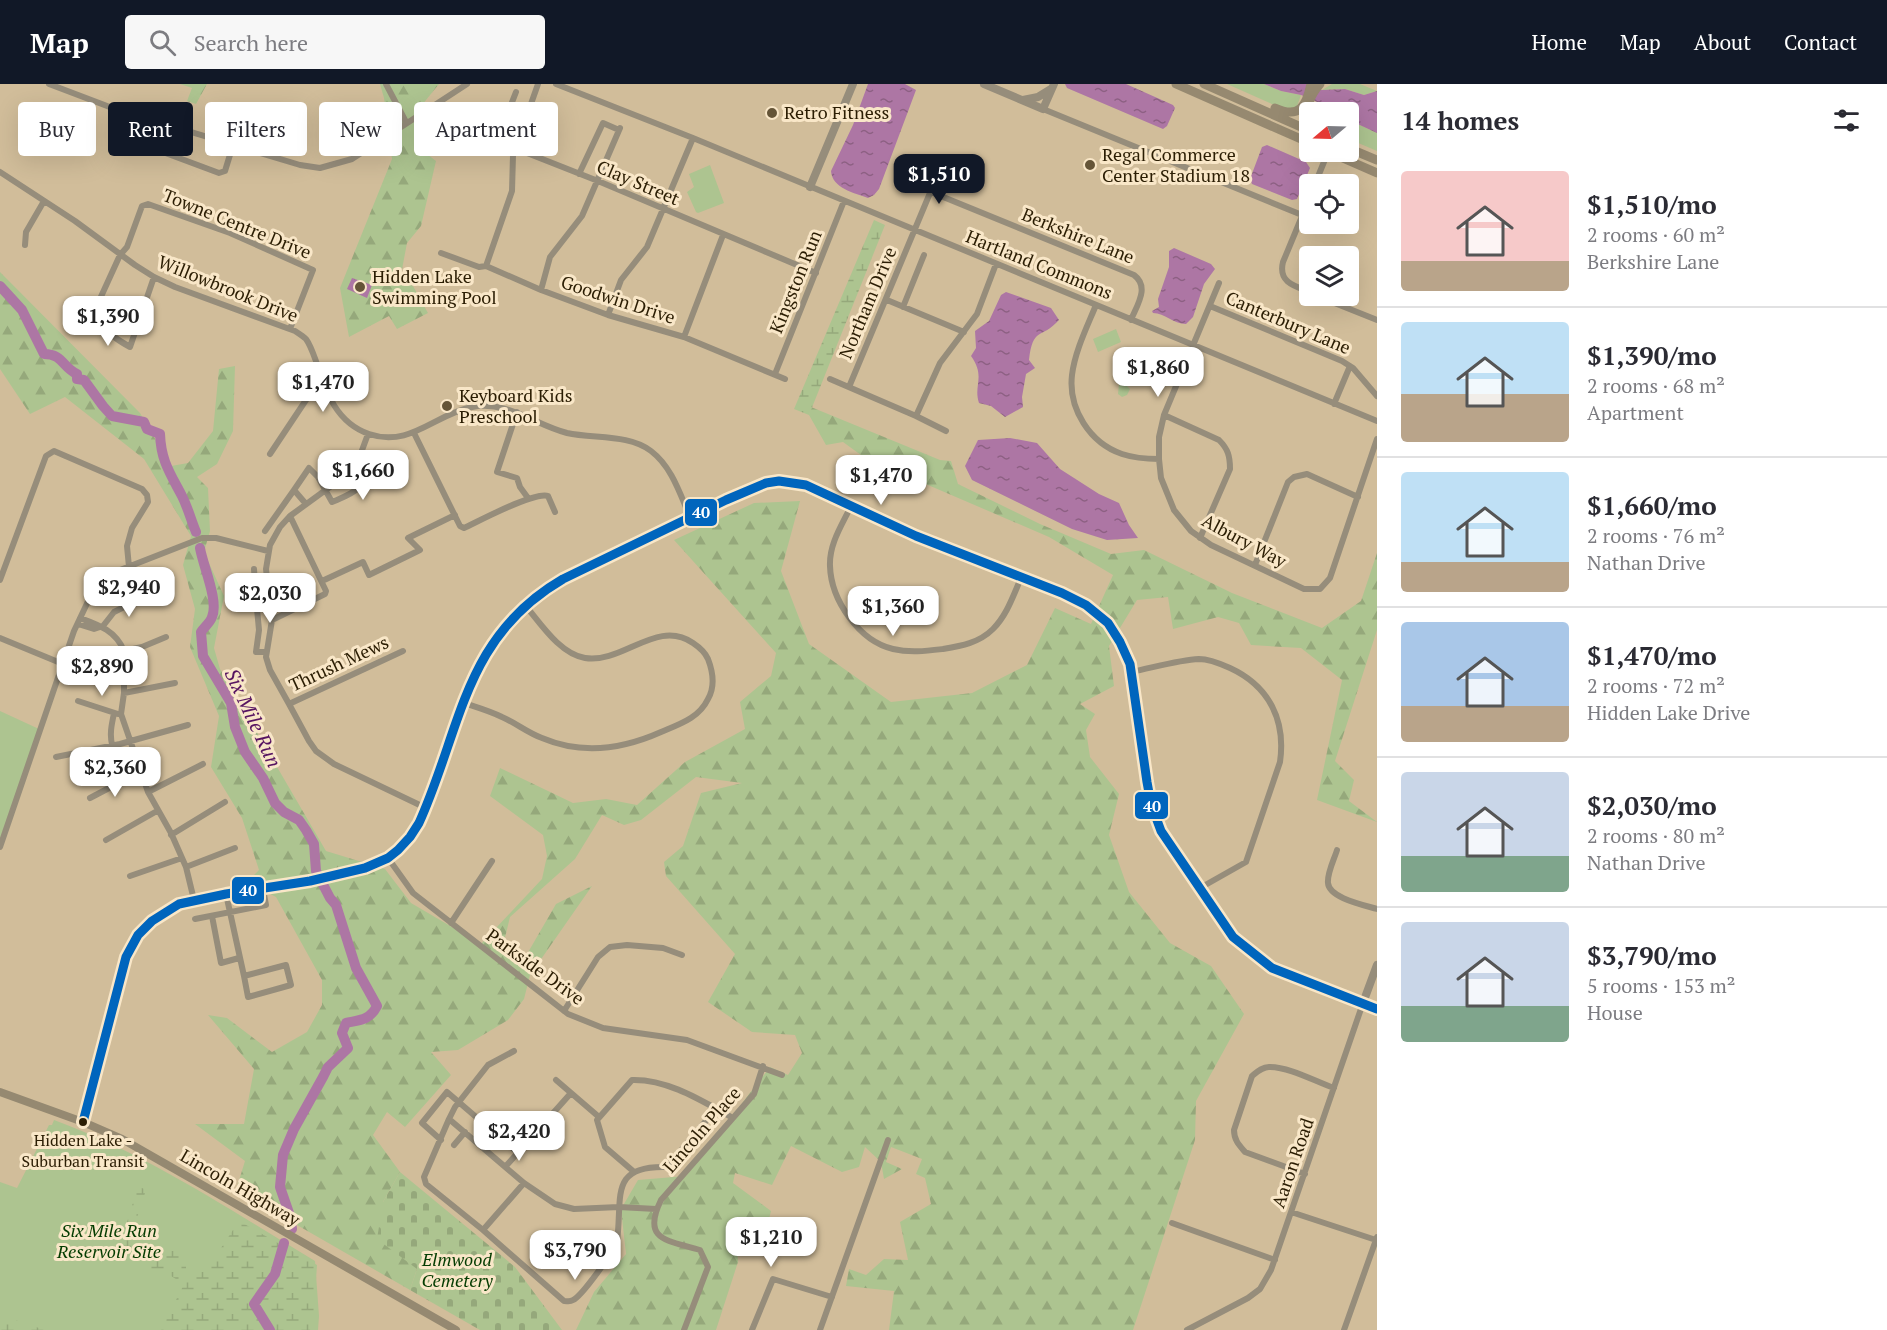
<!DOCTYPE html>
<html lang="en">
<head>
<meta charset="utf-8">
<style>
  :root { --surface:#fff; --page:#f7f7f7; --text:#2b2b33; --muted:#7c7c81; --line:#e1e1e2; --accent:#111827 }
  body { margin:0; font-family:"PT Serif",serif; background:var(--page); color:var(--text); height:100vh; display:flex; flex-direction:column; font-size:22px; white-space:nowrap }
  * { box-sizing:border-box; margin:0 }
  p { font-size:20px; color:var(--muted) }
  .icon { flex:none; width:33px; height:33px; fill:none; stroke:currentColor; stroke-width:2; stroke-linecap:round; stroke-linejoin:round }
  .map { position:relative; flex:1; overflow:hidden }
  .panel { display:flex; flex-direction:column; background:var(--surface); width:510px }
  .panel>* { flex:none }
  .hud { position:absolute; left:18px; top:18px; width:570px; height:54px; display:flex; gap:12px }
  .needle { width:39px; rotate:251deg }
  .controls { position:absolute; left:1299px; top:18px; display:grid; gap:12px }
  .controls a { display:grid; place-items:center; width:60px; height:60px; border-radius:6px; background:var(--surface); box-shadow:0 6px 24px #0002; font-size:30px }
  .price { position:absolute; translate:-50% -51px; padding:0 14px; border-radius:12px; background:#fff; color:#222; font-size:20px; line-height:39px; filter:drop-shadow(0 2px 3px #0008) }
  .price::after { content:''; position:absolute; left:50%; top:36px; width:18px; height:14px; margin-left:-9px; background:inherit; clip-path:polygon(0 0,100% 0,50% 100%) }
  .price.on { background:var(--accent); color:#fff }
  ul { padding:0; list-style:none }
  li { display:flex; align-items:center; gap:18px; height:150px; padding:0 24px }
  li+li { border-top:2px solid var(--line) }
  li span { display:grid; place-items:center; flex:none; width:168px; height:120px; border-radius:6px; color:#555 }
  li>.icon { margin-inline-start:auto }
  span .icon { width:72px; height:72px; fill:#fffc; stroke-width:1 }
  li b { font-size:26px }
  h2 { display:flex; justify-content:space-between; align-items:center; height:72px; padding:0 24px; font-size:26px }
  .chip { padding:0 21px; border-radius:6px; background:var(--surface); box-shadow:0 6px 24px #0002; font-size:21px; line-height:54px }
  .chip.on { background:var(--accent); color:#fff }
  header { display:flex; align-items:center; gap:36px; box-sizing:border-box; height:84px; padding:0 30px; background:var(--accent); color:#fff }
  header strong { font-size:28px }
  nav { display:flex; gap:33px; margin-inline-start:auto; font-size:21px }
  .search { width:420px; height:54px; background:var(--page); display:flex; align-items:center; gap:15px; box-sizing:border-box; padding:0 21px; border-radius:6px; color:var(--muted); font-size:22px }
  main { display:flex; flex:1; min-height:0 }
  .map>svg:first-child { display:block }
  .green { fill:#adc490 }
  .forest { fill:url(#forest-firs) }
  .wetland { fill:url(#wetland-marsh) }
  .cemetery { fill:url(#cemetery-stones) }
  .water { fill:url(#water-ripples) }
  .lines { fill:none; stroke-linecap:round; stroke-linejoin:round }
  .river { stroke:#ad76a4; stroke-width:10 }
  .minor { stroke:#968d7b; stroke-width:6 }
  .tertiary { stroke:#968d7b; stroke-width:8 }
  .secondary { stroke:#958971; stroke-width:8 }
  .trunk { stroke:#968970; stroke-width:9 }
  .bus-1-casing { stroke:#f9e7c8; stroke-width:14 }
  .bus-1 { stroke:#0065bd; stroke-width:9 }
  .poi-dot { fill:#655538; stroke:#f9e7c8; stroke-width:2 }
  .bus-dot { fill:#2b1d03; stroke:#f9e7c8; stroke-width:2 }
  .labels { text-anchor:middle; stroke-width:6; stroke-linejoin:round; paint-order:stroke }
  .bus-label { font-size:16px; fill:#2b1d03; stroke:#f9e7c8 }
  .poi-label { font-size:18px; fill:#2b1d03; stroke:#f9e7c8; text-anchor:start }
  .street-label { font-size:18px; fill:#2b1d03; stroke:#f9e7c8 }
  .park-label { font-size:18px; font-style:italic; fill:#043c01; stroke:#f9e7c8 }
  .water-label { font-size:20px; font-style:italic; fill:#571561; stroke:#f9e7c8 }
  .line-badge { stroke:#f9e7c8; stroke-width:2 }
  .badge-label { font-size:16px; text-anchor:middle; font-weight:bold; fill:#fff }
</style>
</head>
<body>
<header>
<strong>Map</strong>
<div class="search"><svg class="icon" aria-label="search" viewBox="0 0 24 24"><circle cx="10" cy="10" r="6"/><path d="M15 15l6 6"/></svg>Search here</div>
<nav><a>Home</a><a>Map</a><a>About</a><a>Contact</a></nav>
</header>
<main>
<div class="map">
<svg width="1377" height="1246" viewBox="0 0 1377 1246">
  <defs>
    <pattern id="forest-firs" width="22" height="20" patternUnits="userSpaceOnUse" patternTransform="scale(1.5)"><rect width="22" height="20" fill="#adc490"/><path d="M5 1l3.5 6h-7zM16 11l3.5 6h-7z" fill="#95a87b"/></pattern>
    <pattern id="wetland-marsh" width="20" height="14" patternUnits="userSpaceOnUse" patternTransform="scale(1.5)"><rect width="20" height="14" fill="#adc490"/><path d="M1 5h8M5 5V1M11 12h8M15 12V8" fill="none" stroke="#95a87b"/></pattern>
    <pattern id="cemetery-stones" width="16" height="16" patternUnits="userSpaceOnUse" patternTransform="scale(1.5)"><rect width="16" height="16" fill="#adc490"/><path d="M2 7V4a2 2 0 0 1 4 0v3zM10 15v-3a2 2 0 0 1 4 0v3z" fill="#95a87b"/></pattern>
    <pattern id="water-ripples" width="26" height="14" patternUnits="userSpaceOnUse" patternTransform="scale(1.5)"><rect width="26" height="14" fill="#ad76a4"/><path d="M2 4q2-2 4 0t4 0M15 11q2-2 4 0t4 0" fill="none" stroke="#8d6083"/></pattern>
  </defs>
  <rect width="100%" height="100%" fill="#d1bd9a"/>
  <path class="green" d="M1227,0H1264L1281,7L1301,11L1296,25H1283Z
    M1332,0H1360L1377,7L1364,11L1345,5L1322,6Z
    M1349,36L1377,49V67L1349,55Z
    M710,81L724,119L698,129L696,128L687,108L694,103L689,90Z
    M1116,245L1121,258L1098,268L1093,255Z
    M1124,287L1128,296L1127,302L1130,305L1127,311L1122,313L1118,310L1119,300L1115,290Z
    M0,627L39,645L0,755Z
    M54,1036C145,1069 232,1127 315,1177L319,1232L318,1246H0V1098L17,1104L49,1041H52Z"/>
  <path class="forest" d="M180,0H207L196,20L187,17L192,4Z
    M380,0H439L422,21L427,70L436,77L421,142L407,159L400,196L413,202L428,229L397,245L389,232L349,253L340,204L392,75L384,14Z
    M0,188L140,329L171,382L188,379L213,347L219,285L235,282L233,347L217,380L197,393L208,404L210,447L204,468L224,512L214,564L220,585L326,767L385,785L411,819L481,860L542,795L547,772L543,751L490,712L500,684L573,719L606,715L637,721L685,678L745,645L740,618L771,592L776,569L674,456L754,419L800,417L781,487L809,560L891,618L972,609L1027,581L1055,524L1091,540L1113,491L1049,453L914,395H894L843,358L826,361L809,331L811,323L940,376L951,377L958,400L1040,440L1111,470L1144,466L1232,509L1322,544L1361,517L1377,469V546L1335,677L1354,696L1349,717L1377,738L1317,716L1342,596L1301,564L1251,561L1239,539L1218,533L1173,545L1168,513L1137,516L1109,562L1114,602L1080,620L1095,630L1086,646L1090,673L1119,710L1109,751L1129,808L1170,859L1211,882L1244,930L1196,1017L1195,1056L1133,1246H889L894,1207L846,1202L849,1185L866,1191L884,1175L908,1176L900,1138L931,1120L925,1094L916,1090L922,1075L891,1063L886,1078L902,1085L884,1095L881,1078L865,1063L859,1083L842,1088L791,1062L772,1101L735,1089L733,1099L771,1127L767,1143L736,1150L738,1178L716,1246H576L594,1208L626,1170L621,1125L638,1096L686,1092L770,983L788,991L802,969L795,951L752,948L708,918L735,870L666,792L664,778L683,762L701,709L742,699L696,693L641,736L624,741L602,731L575,775L510,833L502,866L523,877L556,820L592,802L530,891L524,915L508,936L458,966L431,968L451,991L405,1043L387,1028L373,1051L400,1088L383,1118L417,1185L410,1206L236,1106L245,1077L195,1040H244L254,985L208,931L227,934L272,968L307,948L322,921V896L276,813L247,798L259,786L242,734L211,683L219,632L190,563L195,525L183,481L191,452L144,375L65,313L30,330L0,285Z"/>
  <path class="wetland" d="M874,136L885,141L809,331L794,325Z
    M138,1102L146,1106L132,1149L131,1163L138,1169L137,1175L141,1177L151,1173H163L170,1165L186,1173V1194L194,1193L206,1180L209,1182L239,1137L317,1181L314,1226L310,1246H161L184,1200L171,1192L123,1175L117,1171Z
    M0,1231L45,1246H0Z"/>
  <path class="cemetery" d="M400,1088L515,1183L562,1246H480L410,1206L417,1185L377,1155L383,1118Z"/>
  <path class="water" d="M868,0H905L916,6L879,105L874,111L868,114C854,109 832,104 831,87L853,41Z
    M1065,0H1126L1173,21L1175,24L1167,42L1163,45L1067,4Z
    M1264,0H1307L1322,6L1345,5L1364,11L1377,7V49L1349,36L1348,28H1334L1324,21L1301,11L1281,7Z
    M1267,61L1306,78L1310,84L1297,115L1292,116L1252,100L1250,95L1262,63Z
    M1174,164L1211,180L1215,185L1204,200L1193,233L1186,240C1173,240 1165,229 1153,229L1152,227L1159,223L1158,215L1169,183V167Z
    M352,194L372,201L367,214L347,205Z
    M1006,208L1051,224L1059,236C1041,256 1033,242 1029,276L1035,284L1026,290L1022,313L1023,323L1005,333L991,322L979,319C973,301 986,293 971,272L976,264L975,247L989,237L1001,211Z
    M1010,354L1037,359L1060,385L1099,410L1119,419L1129,441L1138,454L1107,456L1072,445L972,396L965,382L978,356Z"/>
  <g class="lines">
    <path class="river" d="M0,202L22,226L44,270C63,270 62,283 77,290V295L84,296L103,322L112,332L144,338L147,345L160,350C161,377 170,389 182,412C188,424 191,436 196,448
      M200,464C203,482 219,517 212,533C210,539 204,543 201,548L203,572L231,619L235,643L245,668L263,694L275,719L284,728L299,736L306,746L314,760L316,787L330,814L336,821L356,884L377,922C370,936 360,936 346,939L342,949L348,964L328,983L323,993L294,1045L283,1071L280,1103L290,1132L292,1145
      M270,1246L254,1220L275,1190L284,1159"/>
    <path class="minor" d="M49,0L115,25L300,81L320,84L352,75L467,0
      M386,0L406,38
      M556,0L693,54L1377,337
      M516,8L497,57L514,68L527,69L598,97L816,189
      M1043,25L1302,131
      M139,32L134,52L136,58L219,89L225,87L233,61
      M0,88L75,137L135,181L154,193L175,203L295,247C298,249 303,252 306,255C311,262 314,272 317,280C326,309 337,339 369,350C410,364 435,330 472,323C507,316 535,341 567,349C594,355 629,350 651,367C672,383 680,410 690,433
      M579,90L603,39L619,46
      M1315,100L1328,68
      M931,108L1134,191C1150,203 1137,221 1131,236
      M1310,113L1283,178C1278,198 1294,202 1310,208
      M25,161L26,148L44,117
      M441,169L479,183L486,182L541,206L608,231L684,253L785,295
      M486,182L512,107L513,71L538,0
      M154,193L130,263C117,256 97,242 94,228L120,171L127,163L142,122L148,120L230,149L313,186L290,245
      M1219,199L1164,331L1159,353V375L1161,394L1174,426L1191,447L1211,461L1304,505H1320L1330,494L1377,355
      M541,206L550,173L582,132L620,44
      M1317,212L1377,236
      M887,216L964,248
      M1096,221C1087,243 1075,267 1072,291C1068,325 1090,359 1122,370C1134,374 1146,375 1159,375
      M1210,222L1342,277L1353,284L1377,312
      M903,223L924,171
      M608,231L621,196L647,163L693,54
      M684,253L723,151
      M775,290L844,117
      M830,295L916,332L946,347
      M849,303L940,85
      M1334,320L1350,282
      M517,328L497,388L517,394L520,403L528,414
      M1164,331L1219,356C1228,365 1230,372 1230,385L1200,454
      M916,332L940,279L977,230L996,180
      M414,349L460,442L464,444C479,437 535,407 548,412L555,428
      M368,350L361,369L351,386L338,397L290,432L280,443L270,461L266,485L272,536L266,573L270,586L289,620L309,657L316,667L334,680L426,724
      M270,370L308,313L324,304
      M294,406L309,384L318,393L332,418C351,410 369,405 363,379L357,375
      M851,422C842,441 829,460 830,482C831,516 859,557 893,565C910,569 926,567 943,565C961,562 979,559 993,545C1007,531 1013,512 1021,494
      M265,447L294,406L306,420
      M1255,481L1288,398L1294,393L1307,390L1358,413
      M254,485L256,514
      M0,496L46,372L54,367L142,405L147,411L148,418L132,444L127,462L129,483
      M322,497L363,478L369,491L420,466L408,454L455,431
      M80,534C99,541 116,547 124,567V609L121,630L148,708L171,749L186,783L194,816
      M272,536L325,510L326,507L290,432
      M78,540L94,545L103,542
      M103,542L114,528L146,512
      M0,554L63,580
      M124,567L142,563L166,553
      M266,568H256L259,546L256,514L269,512
      M84,571L124,580
      M1131,588C1152,584 1178,576 1199,575C1210,575 1221,580 1230,584C1269,602 1286,636 1280,678L1246,778L1200,804
      M124,609L175,599
      M78,617L118,630
      M464,619C476,623 490,627 502,633C516,639 528,649 542,654C582,671 623,665 661,648C680,640 699,634 708,615C715,603 713,588 708,575C705,568 699,563 693,559C657,534 623,580 585,574C560,570 541,540 525,521
      M289,620L403,567
      M114,629C113,635 111,642 111,648C110,659 119,693 132,693C135,694 138,692 141,691
      M56,673L120,660L188,641
      M148,708L203,680
      M90,714L130,693
      M171,751L225,718
      M106,756L157,727
      M0,763L74,547L91,511L103,497L120,486L202,454H216L268,467
      M1337,766C1334,776 1327,789 1328,799C1329,814 1364,821 1377,825
      M388,774L413,809L568,930L603,944L687,956L782,991
      M186,783L235,764
      M130,792L182,774
      M226,810L244,892
      M212,832L221,879L239,874
      M195,835L266,821L263,805
      M451,839L492,777
      M286,881L291,901L248,913L244,892Z
      M564,927L598,873L610,863L627,861L663,864L682,871
      M514,967L488,981L455,1023L449,1035L524,1099L555,1120L574,1125L619,1123L656,1125
      M556,996L599,1033
      M449,1035L424,1093L426,1100L483,1146L564,1217C568,1217 570,1218 573,1216C581,1213 616,1165 617,1157C623,1114 608,1081 667,1083L716,1025
      M441,1056L422,1039L447,1008L518,1069
      M454,1061L465,1048
      M506,1082L571,1009
      M633,1087L605,1063L597,1036L632,996C668,995 702,1017 733,1034
      M1305,1090L1245,1068C1239,1061 1234,1056 1234,1046L1252,992C1257,988 1262,983 1269,983C1290,983 1314,997 1334,1004
      M1291,1128L1376,1156
      M1172,1139L1275,1176
      M483,1146L524,1099
      M684,1246L708,1183L700,1166C668,1156 641,1157 661,1116L754,1010L763,982
      M752,1246L773,1195L832,1213
      M820,1246L888,1056
      M1187,1246L1248,1214L1260,1205L1271,1186L1363,919L1377,925
      M1344,1246L1377,1153"/>
    <path class="tertiary" d="M984,0L1043,25L1054,0
      M1023,16L1038,13L1051,5
      M810,103L853,0
      M83,1038L126,873L138,851L152,837L179,820L226,810L310,797L365,784L388,774L398,766L410,753L419,739C462,644 463,553 563,495L726,416L766,399L779,397L806,401L916,452L1062,509L1086,521L1108,539L1120,558L1130,580L1147,698L1151,720L1161,747L1233,853L1272,884L1363,919L1377,881"/>
    <path class="secondary" d="M0,1008L83,1038L122,1055L456,1246"/>
    <path class="trunk" d="M1176,0L1310,59
      M1204,0L1310,47
      M1275,24C1299,35 1306,23 1311,0
      M1310,38C1303,26 1311,10 1320,0
      M1348,64L1377,76
      M1329,68L1377,89"/>
    <g class="bus-1-casing">
      <path id="bus-1" d="M83,1038L126,873L138,851L152,837L179,820L226,810L310,797L365,784L388,774L398,766L410,753L419,739C462,644 463,553 563,495L726,416L766,399L779,397L806,401L916,452L1062,509L1086,521L1108,539L1120,558L1130,580L1147,698L1151,720L1161,747L1233,853L1272,884L1377,925"/>
    </g>
    <use href="#bus-1" class="bus-1"/>
  </g>
  <g class="poi-dot">
    <circle cx="772" cy="29" r="6"/>
    <circle cx="1090" cy="81" r="6"/>
    <circle cx="360" cy="203" r="6"/>
    <circle cx="447" cy="322" r="6"/>
  </g>
  <circle class="bus-dot" cx="83" cy="1038" r="5"/>
  <g class="labels">
    <g class="bus-label">
      <text x="83" y="1062">Hidden Lake -<tspan x="83" dy="21">Suburban Transit</tspan></text>
    </g>
    <g class="poi-label">
      <text x="784" y="35">Retro Fitness</text>
      <text x="1102" y="77">Regal Commerce<tspan x="1102" dy="21">Center Stadium 18</tspan></text>
      <text x="372" y="199">Hidden Lake<tspan x="372" dy="21">Swimming Pool</tspan></text>
      <text x="459" y="318">Keyboard Kids<tspan x="459" dy="21">Preschool</tspan></text>
    </g>
    <g class="street-label">
      <text transform="translate(638 99) rotate(23)" y="6">Clay Street</text>
      <text transform="translate(237 140) rotate(22)" y="6">Towne Centre Drive</text>
      <text transform="translate(1078 152) rotate(22)" y="6">Berkshire Lane</text>
      <text transform="translate(1039 181) rotate(22)" y="6">Hartland Commons</text>
      <text transform="translate(796 198) rotate(-68)" y="6">Kingston Run</text>
      <text transform="translate(228 205) rotate(22)" y="6">Willowbrook Drive</text>
      <text transform="translate(618 216) rotate(18)" y="6">Goodwin Drive</text>
      <text transform="translate(868 219) rotate(-67)" y="6">Northam Drive</text>
      <text transform="translate(1288 239) rotate(23)" y="6">Canterbury Lane</text>
      <text transform="translate(1244 457) rotate(28)" y="6">Albury Way</text>
      <text transform="translate(339 580) rotate(-25)" y="6">Thrush Mews</text>
      <text transform="translate(535 883) rotate(36)" y="6">Parkside Drive</text>
      <text transform="translate(702 1046) rotate(-49)" y="6">Lincoln Place</text>
      <text transform="translate(1293 1079) rotate(-71)" y="6">Aaron Road</text>
      <text transform="translate(240 1104) rotate(30)" y="6">Lincoln Highway</text>
    </g>
    <g class="park-label">
      <text x="109" y="1153">Six Mile Run<tspan x="109" dy="21">Reservoir Site</tspan></text>
      <text x="457" y="1182">Elmwood<tspan x="457" dy="21">Cemetery</tspan></text>
    </g>
    <g class="water-label">
      <text transform="translate(253 634) rotate(65)" y="7">Six Mile Run</text>
    </g>
  </g>
  <g class="line-badge">
    <rect x="684" y="414" width="34" height="29" rx="6" fill="#0065bd"/>
    <rect x="1134" y="707" width="35" height="29" rx="6" fill="#0065bd"/>
    <rect x="231" y="792" width="34" height="29" rx="6" fill="#0065bd"/>
  </g>
  <g class="badge-label">
    <text x="701" y="434">40</text>
    <text x="1152" y="728">40</text>
    <text x="248" y="812">40</text>
  </g>
</svg>
<div class="controls">
<a><svg class="needle" viewBox="-14 -14 28 28"><path d="M0-13l5 13h-10z" fill="#e53935"/><path d="M0 13l5-13h-10z" fill="#7c7c81"/></svg></a>
<a><svg class="icon" aria-label="locate" viewBox="0 0 24 24"><circle cx="12" cy="12" r="6"/><path d="M12 2v4M12 18v4M2 12h4M18 12h4"/></svg></a>
<a><svg class="icon" aria-label="layers" viewBox="0 0 24 24"><path d="M12 4l9 5-9 5-9-5zM3 14l9 5 9-5"/></svg></a>
</div>
<b class="price on" style="left:939px;top:121px">$1,510</b>
<b class="price" style="left:108px;top:263px">$1,390</b>
<b class="price" style="left:1158px;top:314px">$1,860</b>
<b class="price" style="left:323px;top:329px">$1,470</b>
<b class="price" style="left:363px;top:417px">$1,660</b>
<b class="price" style="left:881px;top:422px">$1,470</b>
<b class="price" style="left:129px;top:534px">$2,940</b>
<b class="price" style="left:270px;top:540px">$2,030</b>
<b class="price" style="left:893px;top:553px">$1,360</b>
<b class="price" style="left:102px;top:613px">$2,890</b>
<b class="price" style="left:115px;top:714px">$2,360</b>
<b class="price" style="left:519px;top:1078px">$2,420</b>
<b class="price" style="left:771px;top:1184px">$1,210</b>
<b class="price" style="left:575px;top:1197px">$3,790</b>
<div class="hud">
<a class="chip">Buy</a>
<a class="chip on">Rent</a>
<a class="chip">Filters</a>
<a class="chip">New</a>
<a class="chip">Apartment</a>
</div>
</div>
<section class="panel">
<h2>14 homes<svg class="icon" aria-label="filters" viewBox="0 0 24 24"><path d="M4 7h16M4 17h16"/><circle cx="9" cy="7" r="2"/><circle cx="15" cy="17" r="2"/></svg></h2>
<ul>
<li><span style="background:linear-gradient(#f6c9c9 75%,#b9a48a 0)"><svg class="icon" aria-label="home" viewBox="0 0 24 24"><path d="M3 11l9-7 9 7M6 9v11h12V9"/></svg></span><div><b>$1,510/mo</b><p>2 rooms · 60 m²</p><p>Berkshire Lane</p></div></li>
<li><span style="background:linear-gradient(#bfe0f5 60%,#b9a48a 0)"><svg class="icon" aria-label="home" viewBox="0 0 24 24"><path d="M3 11l9-7 9 7M6 9v11h12V9"/></svg></span><div><b>$1,390/mo</b><p>2 rooms · 68 m²</p><p>Apartment</p></div></li>
<li><span style="background:linear-gradient(#bfe0f5 75%,#b9a48a 0)"><svg class="icon" aria-label="home" viewBox="0 0 24 24"><path d="M3 11l9-7 9 7M6 9v11h12V9"/></svg></span><div><b>$1,660/mo</b><p>2 rooms · 76 m²</p><p>Nathan Drive</p></div></li>
<li><span style="background:linear-gradient(#a9c7e8 70%,#b9a48a 0)"><svg class="icon" aria-label="home" viewBox="0 0 24 24"><path d="M3 11l9-7 9 7M6 9v11h12V9"/></svg></span><div><b>$1,470/mo</b><p>2 rooms · 72 m²</p><p>Hidden Lake Drive</p></div></li>
<li><span style="background:linear-gradient(#c9d6e8 70%,#7fa58c 0)"><svg class="icon" aria-label="home" viewBox="0 0 24 24"><path d="M3 11l9-7 9 7M6 9v11h12V9"/></svg></span><div><b>$2,030/mo</b><p>2 rooms · 80 m²</p><p>Nathan Drive</p></div></li>
<li><span style="background:linear-gradient(#c9d6e8 70%,#7fa58c 0)"><svg class="icon" aria-label="home" viewBox="0 0 24 24"><path d="M3 11l9-7 9 7M6 9v11h12V9"/></svg></span><div><b>$3,790/mo</b><p>5 rooms · 153 m²</p><p>House</p></div></li>
</ul>
</section>
</main>
</body>
</html>
